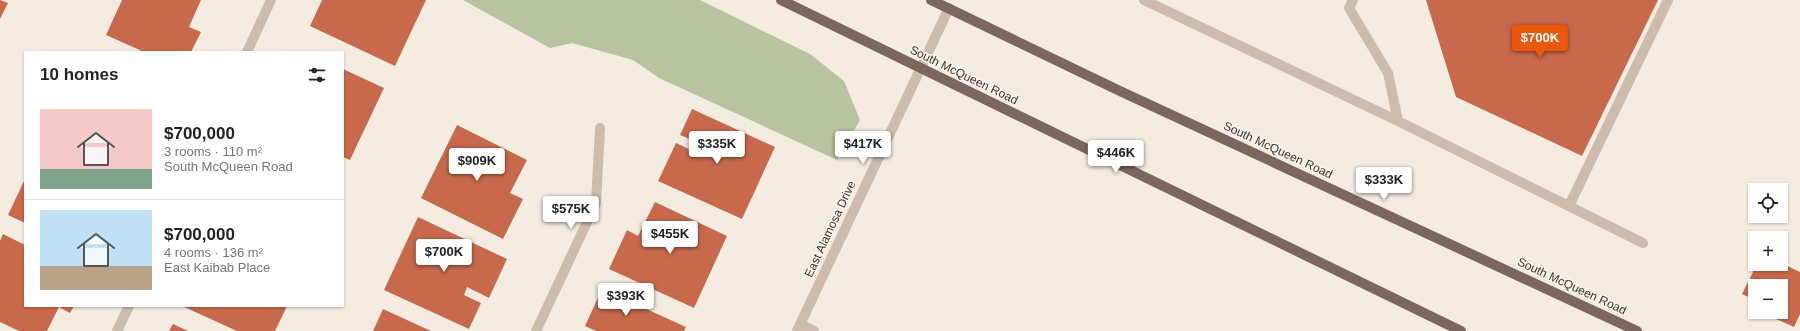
<!DOCTYPE html>
<html lang="en">
<head>
<meta charset="utf-8">
<style>
  :root { --surface:#fff; --page:#f2f2f2; --text:#222; --muted:#767676; --line:#e0e0e0; --accent:#ea580c }
  body { margin:0; font-family:Helvetica,sans-serif; background:var(--page); color:var(--text); height:100vh; display:flex; flex-direction:column; font-size:15px; white-space:nowrap }
  * { box-sizing:border-box; margin:0 }
  p { font-size:13px; color:var(--muted) }
  .icon { flex:none; width:22px; height:22px; fill:none; stroke:currentColor; stroke-width:2; stroke-linecap:round; stroke-linejoin:round }
  .map { position:relative; flex:1; overflow:hidden }
  .drawer { position:absolute; left:24px; top:51px; width:320px; height:256px; display:flex; flex-direction:column; background:var(--surface); border-radius:0px; box-shadow:0 1px 3px #0004 }
  .drawer>* { flex:none }
  .fabs { position:absolute; left:1748px; top:183px; display:grid; gap:8px }
  .fabs a { display:grid; place-items:center; width:40px; height:40px; border-radius:0px; background:var(--surface); box-shadow:0 1px 3px #0004; font-size:20px }
  .price { position:absolute; translate:-50% -34px; padding:0 9px; border-radius:4px; background:#fff; color:#222; font-size:13px; line-height:26px; filter:drop-shadow(0 1px 2px #0008) }
  .price::after { content:''; position:absolute; left:50%; top:24px; width:12px; height:9px; margin-left:-6px; background:inherit; clip-path:polygon(0 0,100% 0,50% 100%) }
  .price.current { background:var(--accent); color:#fff }
  ul { padding:0; list-style:none }
  li { display:flex; align-items:center; gap:12px; height:100px; padding:0 16px }
  li+li { border-top:1px solid var(--line) }
  li span { display:grid; place-items:center; flex:none; width:112px; height:80px; border-radius:0px; color:#555 }
  li>.icon { margin-inline-start:auto }
  span .icon { width:48px; height:48px; fill:#fffc; stroke-width:1 }
  li b { font-size:17px }
  h2 { display:flex; justify-content:space-between; align-items:center; height:48px; padding:0 16px; font-size:17px }
  .map>svg:first-child { display:block }
  .green { fill:#b8c4a0 }
  .building { fill:#c8694b }
  .lines { fill:none; stroke-linecap:round; stroke-linejoin:round }
  .minor { stroke:#cdbbac; stroke-width:10 }
  .major { stroke:#7d675c; stroke-width:10 }
  .labels { text-anchor:middle; stroke-width:3; stroke-linejoin:round; paint-order:stroke }
  .street-label { font-size:12px; fill:#3b302b; stroke:#fbf5ee }
</style>
</head>
<body>
<div class="map">
<svg width="1800" height="331" viewBox="0 0 1800 331">
  <rect width="100%" height="100%" fill="#f4ebe1"/>
  <path class="green" d="M463,0H700L810,54L844,81L860,120L837,160L659,78L633,60L572,43L550,48Z"/>
  <path class="building" d="M0,0L8,3L0,19Z
    M122,0H201L189,27L201,32L191,52H144L106,35Z
    M322,0H426L395,66L310,26Z
    M1426,0H1658L1582,156L1456,97Z
    M343,69L384,88L350,160L343,157Z
    M692,109L775,147L742,219L658,181L676,143L693,151L697,142L680,135Z
    M457,125L527,160L510,193L523,199L503,239L421,198Z
    M25,179V223L8,215Z
    M655,202L727,236L694,308L609,269L627,230L638,236Z
    M418,217L507,259L489,298L467,287L464,295L481,303L469,329L384,290Z
    M3,234L25,245V306H74L70,313L59,307L47,331H19L0,322V241Z
    M1781,263L1800,272V314L1794,327L1761,312H1781V286H1755V300L1742,294L1757,264L1775,271L1778,264Z
    M602,289L686,327L684,331H596L585,326Z
    M182,306H287L275,331H237Z
    M383,309L431,331H373Z
    M173,324L188,331H169Z"/>
  <g class="lines">
    <path class="minor" d="M1144,0L1398,121L1643,243
      M1353,0L1349,8L1388,73L1398,121
      M247,52L271,0
      M1569,206L1668,0
      M800,324L814,331
      M117,331L129,306
      M536,331L596,203L600,128
      M797,331L949,8"/>
    <path class="major" d="M781,0L1461,331
      M931,0L1122,92L1637,331"/>
  </g>
  <g class="labels">
    <g class="street-label">
      <text transform="translate(964 75) rotate(26)" y="4">South McQueen Road</text>
      <text transform="translate(1278 150) rotate(25)" y="4">South McQueen Road</text>
      <text transform="translate(830 229) rotate(-65)" y="4">East Alamosa Drive</text>
      <text transform="translate(1572 286) rotate(25)" y="4">South McQueen Road</text>
    </g>
  </g>
</svg>
<div class="fabs">
<a><svg class="icon" aria-label="locate" viewBox="0 0 24 24"><circle cx="12" cy="12" r="6"/><path d="M12 2v4M12 18v4M2 12h4M18 12h4"/></svg></a>
<a>+</a>
<a>−</a>
</div>
<b class="price current" style="left:1540px;top:59px">$700K</b>
<b class="price" style="left:717px;top:165px">$335K</b>
<b class="price" style="left:863px;top:165px">$417K</b>
<b class="price" style="left:1116px;top:174px">$446K</b>
<b class="price" style="left:477px;top:182px">$909K</b>
<b class="price" style="left:1384px;top:201px">$333K</b>
<b class="price" style="left:571px;top:230px">$575K</b>
<b class="price" style="left:670px;top:255px">$455K</b>
<b class="price" style="left:444px;top:273px">$700K</b>
<b class="price" style="left:626px;top:317px">$393K</b>
<section class="drawer">
<h2>10 homes<svg class="icon" aria-label="filters" viewBox="0 0 24 24"><path d="M4 7h16M4 17h16"/><circle cx="9" cy="7" r="2"/><circle cx="15" cy="17" r="2"/></svg></h2>
<ul>
<li><span style="background:linear-gradient(#f6c9c9 75%,#7fa58c 0)"><svg class="icon" aria-label="home" viewBox="0 0 24 24"><path d="M3 11l9-7 9 7M6 9v11h12V9"/></svg></span><div><b>$700,000</b><p>3 rooms · 110 m²</p><p>South McQueen Road</p></div></li>
<li><span style="background:linear-gradient(#bfe0f5 70%,#b9a48a 0)"><svg class="icon" aria-label="home" viewBox="0 0 24 24"><path d="M3 11l9-7 9 7M6 9v11h12V9"/></svg></span><div><b>$700,000</b><p>4 rooms · 136 m²</p><p>East Kaibab Place</p></div></li>
</ul>
</section>
</div>
</body>
</html>
